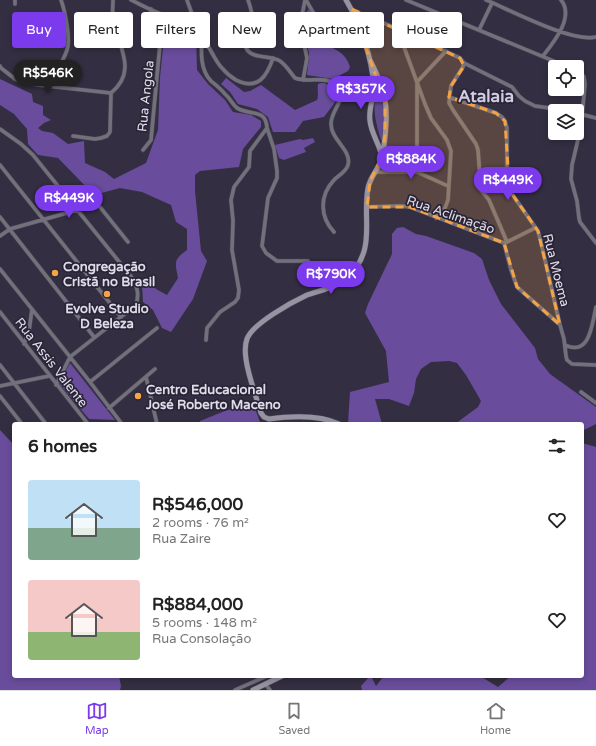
<!DOCTYPE html>
<html lang="en">
<head>
<meta charset="utf-8">
<style>
  :root { --surface:#fff; --page:#f2f2f2; --text:#222; --muted:#767676; --line:#e0e0e0; --accent:#7c3aed }
  body { margin:0; font-family:"Varela Round",sans-serif; background:var(--page); color:var(--text); height:100vh; display:flex; flex-direction:column; font-size:15px; white-space:nowrap }
  * { box-sizing:border-box; margin:0 }
  p { font-size:13px; color:var(--muted) }
  .icon { flex:none; width:22px; height:22px; fill:none; stroke:currentColor; stroke-width:2; stroke-linecap:round; stroke-linejoin:round }
  .map { position:relative; flex:1; overflow:hidden }
  .side { position:absolute; left:12px; top:422px; width:572px; height:256px; display:flex; flex-direction:column; background:var(--surface); border-radius:4px; box-shadow:0 2px 6px #0003 }
  .side>* { flex:none }
  .guide { position:absolute; left:12px; top:12px; width:572px; height:36px; display:flex; gap:8px }
  .fabs { position:absolute; left:548px; top:60px; display:grid; gap:8px }
  .fabs a { display:grid; place-items:center; width:36px; height:36px; border-radius:4px; background:var(--surface); box-shadow:0 2px 6px #0003; font-size:20px }
  .price { position:absolute; translate:-50% -34px; padding:0 9px; border-radius:14px; background:var(--accent); color:#fff; font-size:13px; line-height:26px; filter:drop-shadow(0 1px 2px #0008) }
  .price::after { content:''; position:absolute; left:50%; top:24px; width:12px; height:9px; margin-left:-6px; background:inherit; clip-path:polygon(0 0,100% 0,50% 100%) }
  .price.current { background:#222; color:#fff }
  ul { padding:0; list-style:none }
  li { display:flex; align-items:center; gap:12px; height:100px; padding:0 16px }
  li span { display:grid; place-items:center; flex:none; width:112px; height:80px; border-radius:4px; color:#555 }
  li>.icon { margin-inline-start:auto }
  span .icon { width:48px; height:48px; fill:#fffc; stroke-width:1 }
  li b { font-size:17px }
  h2 { display:flex; justify-content:space-between; align-items:center; height:48px; padding:0 16px; font-size:17px }
  .tag { padding:0 14px; border-radius:4px; background:var(--surface); box-shadow:0 2px 6px #0003; font-size:14px; line-height:36px }
  .tag.current { background:var(--accent); color:#fff }
  .menu { display:flex; justify-content:space-around; align-items:center; height:56px; border-top:1px solid var(--line); background:var(--surface); font-size:11px; color:var(--muted) }
  .menu a { display:grid; justify-items:center; gap:2px }
  .menu .current { color:var(--accent) }
  .map>svg:first-child { display:block }
  .green { fill:#624a8e }
  .forest { fill:#694d9c }
  .lines { fill:none; stroke-linecap:round; stroke-linejoin:round }
  .street-casing { stroke:#4f4a5c; stroke-width:4.5 }
  .secondary-casing { stroke:#4f4a5c; stroke-width:6 }
  .street { stroke:#72707a; stroke-width:3.5 }
  .secondary { stroke:#9793a2; stroke-width:5 }
  .marked { fill:#f4a444; fill-opacity:0.2; stroke:#f4a444; stroke-width:3; stroke-dasharray:8 5; stroke-linejoin:round }
  .poi-dot { fill:#f4a444; stroke:#292436; stroke-width:1.5 }
  .labels { text-anchor:middle; stroke-width:3.5; stroke-linejoin:round; paint-order:stroke }
  .street-label { font-size:13px; fill:#e0ddea; stroke:#292436 }
  .poi-label { font-size:13px; font-weight:bold; fill:#e0ddea; stroke:#292436; text-anchor:start }
  .district-label { font-size:17px; font-weight:bold; fill:#d2cbe4; stroke:#292436 }
</style>
</head>
<body>
<div class="map">
<svg width="596" height="690" viewBox="0 0 596 690">
  <rect width="100%" height="100%" fill="#332e41"/>
  <path class="green" d="M379,91L381,93L384,104L383,141L381,140C377,126 370,105 379,91Z"/>
  <path class="forest" d="M309,9L316,27L322,34L317,42C332,48 345,50 350,67L348,71L333,79L307,75L309,53L302,25L306,22L305,14Z
    M169,24C180,24 187,27 196,32L197,70L208,84L225,100L233,112L251,115L261,121V127L243,149L239,167L200,171L195,175V191L201,251L207,261L193,299L171,332L162,328L153,310L143,302L142,285L143,280H149L156,289L167,295L178,278C175,262 173,260 187,250V229L176,222L171,205L142,192L120,188L94,195L58,158L38,155L28,144L27,129L14,114L0,105V79L32,94L33,102L43,106V115L51,120L44,123L38,128L42,131L53,133L68,144L84,141L85,163L105,172L114,179L146,163L158,130L160,77L165,29Z
    M226,78L244,92L250,91L261,85L295,110L317,100C319,95 317,89 318,84C327,80 332,88 337,94L336,101L324,117L303,121L295,132H273L268,117L257,109L238,104L230,92L221,84Z
    M313,138L315,142L304,148L306,152L284,160L279,158L275,145L300,139L303,140Z
    M403,227L416,234L426,236L474,253L482,259L489,280L501,304L535,348L538,359L550,374L596,407V424L582,431V424H455L478,407L481,401L466,375L457,363L449,361L431,362L421,369L416,379L414,393L409,406L389,399H375L382,424H349L348,423L350,392L389,382L386,351L365,313L368,304L392,254V234L397,228Z
    M70,363L115,420L89,419L59,383Z
    M253,403L260,422L258,424H200V421L225,411Z
    M0,430L14,445V676H119L121,686L120,690H0Z
    M582,443L596,447V690H362L361,686L370,676H371L376,686L384,676H480L498,687L511,676H582Z"/>
  <g class="lines">
    <g class="street-casing">
      <path id="street" d="M15,0V4
        M131,0C146,7 179,27 193,15
        M187,0C193,19 202,36 212,53C215,58 218,64 222,68C226,73 231,77 236,80C258,91 267,76 273,58
        M248,0C251,8 253,16 252,24C251,33 241,43 248,51C255,59 271,55 280,61C286,65 290,72 295,78C308,83 324,76 333,83C352,97 331,107 331,124C331,140 352,150 348,165C346,172 339,175 334,180C319,196 320,217 334,232
        M306,0L321,26L330,36
        M406,0L568,67
        M486,0C510,10 572,43 596,37
        M352,10L401,30L460,58L464,63L512,87L519,96L525,101L535,106L571,111
        M180,20L197,26
        M397,28L425,104L431,118L447,140L451,151L448,200L445,208L436,218
        M479,30L492,3
        M202,37C201,52 200,70 211,81C216,85 221,89 225,94C230,98 232,104 237,108C250,116 266,108 267,128L250,151L249,167L234,187L231,200L233,221L232,250L239,290L238,298L235,302L220,312L207,328L206,340
        M543,56C553,43 575,17 561,0
        M464,63L463,67L451,86L449,103L453,110L476,144L478,150L481,190L489,200L507,242
        M0,66L1,68L15,79L24,83L47,86L111,93
        M577,71L582,74L584,77L585,84L581,127L572,165L571,179L577,201L579,218L580,222L596,243
        M303,80L307,58L300,26L305,0
        M47,86C53,75 63,63 67,50C71,40 65,11 61,0
        M449,97L496,113L502,117L505,121L507,128V171L512,194L538,231L541,242L560,325L564,339L566,356L567,360L572,364L596,365
        M577,113L596,118
        M267,128L274,149L277,171V178L268,198L262,246L266,253L277,261H308
        M0,129L21,144L33,155L133,279C138,289 139,295 136,305L70,357L56,385
        M73,136L95,139L101,138L107,136L110,132L111,93C139,70 117,45 113,18C112,12 113,6 113,0
        M143,150L151,140L160,44L157,31L151,24L150,19L151,9
        M0,165L121,317
        M375,172H417L448,186
        M417,172V82L446,51
        M367,207L400,206L410,207L504,243
        M0,217L94,337
        M0,236L10,229L95,205L100,207L128,242
        M504,243L511,270L517,287L560,325
        M505,243L535,228
        M0,269L90,382L122,424
        M0,312L88,424
        M24,344L29,331L32,309
        M565,345C590,357 592,324 596,307
        M0,365L46,424
        M146,377L157,424
        M90,382L157,328
        M0,386L49,376
        M581,392L596,403
        M0,396L22,424
        M109,408L155,369
        M283,424H307
        M266,685L270,690
        M235,690L267,676"/>
    </g>
    <g class="secondary-casing">
      <path id="secondary" d="M346,0C361,25 372,58 374,87C374,99 368,109 370,121C371,132 378,142 381,153
        M339,424C318,414 291,416 269,419L264,417L261,413C256,395 240,356 247,339C252,324 292,302 307,295C321,290 338,287 348,277C377,249 362,220 368,188C370,177 378,170 381,160C385,145 388,116 385,100C383,86 376,72 370,60
        M253,690L282,676"/>
    </g>
    <use href="#street" class="street"/>
    <use href="#secondary" class="secondary"/>
  </g>
  <path class="marked" d="M352,9L460,58L464,66L451,86L449,97L496,113L505,121L509,183L512,194L538,231L560,325L517,287L504,243L410,207H367L370,181L381,159L385,135V102Z"/>
  <g class="poi-dot">
    <circle cx="55" cy="273" r="4"/>
    <circle cx="107" cy="294" r="4"/>
    <circle cx="138" cy="396" r="4"/>
  </g>
  <g class="labels">
    <g class="street-label">
      <text transform="translate(145 96) rotate(-84)" y="5">Rua Angola</text>
      <text transform="translate(451 214) rotate(19)" y="5">Rua Aclimação</text>
      <text transform="translate(557 270) rotate(76)" y="5">Rua Moema</text>
      <text transform="translate(52 362) rotate(52)" y="5">Rua Assis Valente</text>
    </g>
    <g class="poi-label">
      <text x="63" y="271">Congregação<tspan x="63" dy="15">Cristã no Brasil</tspan></text>
      <text x="107" y="313" text-anchor="middle">Evolve Studio<tspan x="107" dy="15">D Beleza</tspan></text>
      <text x="146" y="394">Centro Educacional<tspan x="146" dy="15">José Roberto Maceno</tspan></text>
    </g>
    <g class="district-label">
      <text x="486" y="102">Atalaia</text>
    </g>
  </g>
</svg>
<div class="fabs">
<a><svg class="icon" aria-label="locate" viewBox="0 0 24 24"><circle cx="12" cy="12" r="6"/><path d="M12 2v4M12 18v4M2 12h4M18 12h4"/></svg></a>
<a><svg class="icon" aria-label="layers" viewBox="0 0 24 24"><path d="M12 4l9 5-9 5-9-5zM3 14l9 5 9-5"/></svg></a>
</div>
<b class="price current" style="left:48px;top:94px">R$546K</b>
<b class="price" style="left:361px;top:110px">R$357K</b>
<b class="price" style="left:411px;top:180px">R$884K</b>
<b class="price" style="left:508px;top:201px">R$449K</b>
<b class="price" style="left:69px;top:219px">R$449K</b>
<b class="price" style="left:331px;top:295px">R$790K</b>
<div class="guide">
<a class="tag current">Buy</a>
<a class="tag">Rent</a>
<a class="tag">Filters</a>
<a class="tag">New</a>
<a class="tag">Apartment</a>
<a class="tag">House</a>
</div>
<section class="side">
<h2>6 homes<svg class="icon" aria-label="filters" viewBox="0 0 24 24"><path d="M4 7h16M4 17h16"/><circle cx="9" cy="7" r="2"/><circle cx="15" cy="17" r="2"/></svg></h2>
<ul>
<li><span style="background:linear-gradient(#bfe0f5 60%,#7fa58c 0)"><svg class="icon" aria-label="home" viewBox="0 0 24 24"><path d="M3 11l9-7 9 7M6 9v11h12V9"/></svg></span><div><b>R$546,000</b><p>2 rooms · 76 m²</p><p>Rua Zaire</p></div><svg class="icon" aria-label="heart" viewBox="0 0 24 24"><path d="M12 20l-8-8c-3-5 5-10 8-4 3-6 11-1 8 4z"/></svg></li>
<li><span style="background:linear-gradient(#f6c9c9 65%,#8fb573 0)"><svg class="icon" aria-label="home" viewBox="0 0 24 24"><path d="M3 11l9-7 9 7M6 9v11h12V9"/></svg></span><div><b>R$884,000</b><p>5 rooms · 148 m²</p><p>Rua Consolação</p></div><svg class="icon" aria-label="heart" viewBox="0 0 24 24"><path d="M12 20l-8-8c-3-5 5-10 8-4 3-6 11-1 8 4z"/></svg></li>
</ul>
</section>
</div>
<nav class="menu">
<a class="current"><svg class="icon" aria-label="map" viewBox="0 0 24 24"><path d="M3 6l6-2 6 2 6-2v14l-6 2-6-2-6 2zM9 4v14M15 6v14"/></svg>Map</a>
<a><svg class="icon" aria-label="saved" viewBox="0 0 24 24"><path d="M7 4h10v16l-5-4-5 4z"/></svg>Saved</a>
<a><svg class="icon" aria-label="home" viewBox="0 0 24 24"><path d="M3 11l9-7 9 7M6 9v11h12V9"/></svg>Home</a>
</nav>
</body>
</html>
